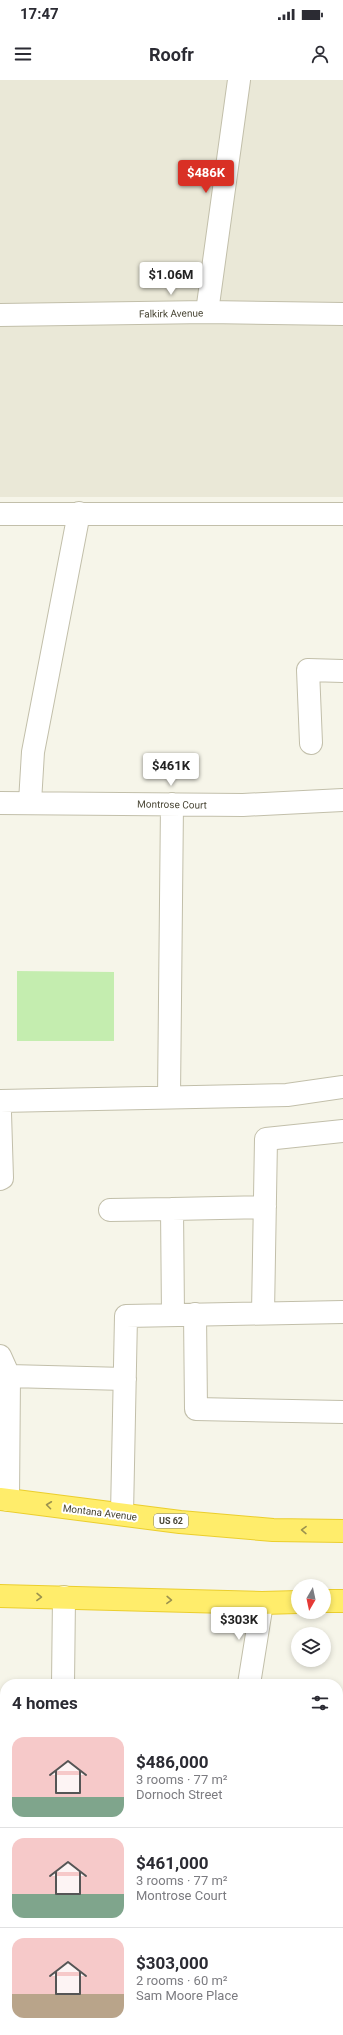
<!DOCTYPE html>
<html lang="en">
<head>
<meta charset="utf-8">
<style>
  :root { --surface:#fff; --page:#f2f2f3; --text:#2b2b33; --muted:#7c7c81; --line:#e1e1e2; --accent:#d93025 }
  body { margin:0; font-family:Roboto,sans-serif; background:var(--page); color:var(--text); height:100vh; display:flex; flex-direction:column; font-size:15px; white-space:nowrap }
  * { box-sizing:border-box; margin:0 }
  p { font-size:13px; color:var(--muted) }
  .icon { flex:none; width:22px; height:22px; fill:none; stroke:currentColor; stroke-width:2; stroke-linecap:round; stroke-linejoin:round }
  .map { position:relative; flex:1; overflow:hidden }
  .panel { position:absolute; left:0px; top:1599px; width:343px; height:356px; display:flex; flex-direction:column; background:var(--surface); border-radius:16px 16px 0 0; box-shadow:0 2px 6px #0003 }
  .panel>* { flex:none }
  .needle { width:26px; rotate:189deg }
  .fabs { position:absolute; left:291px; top:1499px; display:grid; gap:8px }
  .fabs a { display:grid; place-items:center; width:40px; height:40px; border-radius:50%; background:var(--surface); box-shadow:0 2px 6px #0003; font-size:20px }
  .price { position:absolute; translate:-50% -34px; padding:0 9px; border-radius:4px; background:#fff; color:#222; font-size:13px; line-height:26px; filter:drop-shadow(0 1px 2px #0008) }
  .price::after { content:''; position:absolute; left:50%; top:24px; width:12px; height:9px; margin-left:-6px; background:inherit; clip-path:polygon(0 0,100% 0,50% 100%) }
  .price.selected { background:var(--accent); color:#fff }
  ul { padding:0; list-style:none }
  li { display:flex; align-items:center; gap:12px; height:100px; padding:0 12px }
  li+li { border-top:1px solid var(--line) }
  li span { display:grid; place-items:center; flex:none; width:112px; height:80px; border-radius:12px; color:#555 }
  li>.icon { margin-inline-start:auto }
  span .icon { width:48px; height:48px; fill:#fffc; stroke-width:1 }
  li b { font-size:17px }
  h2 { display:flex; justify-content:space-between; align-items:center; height:48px; padding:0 12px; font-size:17px }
  .status { display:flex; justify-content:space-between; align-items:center; height:28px; padding:0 20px; background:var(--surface); direction:ltr }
  .status svg { height:11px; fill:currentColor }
  header { display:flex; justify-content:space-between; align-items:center; height:52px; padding:0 12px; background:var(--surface); font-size:18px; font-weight:700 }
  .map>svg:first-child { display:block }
  .residential { fill:#eae8d7 }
  .green { fill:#c4edaf }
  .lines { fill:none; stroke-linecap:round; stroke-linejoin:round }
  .minor-casing { stroke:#c2bfaa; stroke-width:24 }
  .highway-casing { stroke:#ebce2d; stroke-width:24 }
  .minor { stroke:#fff; stroke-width:22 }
  .highway { stroke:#ffed6b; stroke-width:22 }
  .oneway { stroke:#9b924e }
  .labels { text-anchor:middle; stroke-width:4; stroke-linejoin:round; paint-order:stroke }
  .shield { fill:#fff; stroke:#807e72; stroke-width:1 }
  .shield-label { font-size:9px; font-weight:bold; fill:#4a4736 }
  .street-label { font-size:10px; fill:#4a4736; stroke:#fff }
</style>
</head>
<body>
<div class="status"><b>17:47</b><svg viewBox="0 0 49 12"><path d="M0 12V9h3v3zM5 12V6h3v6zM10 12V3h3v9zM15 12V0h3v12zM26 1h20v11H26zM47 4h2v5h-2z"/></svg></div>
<header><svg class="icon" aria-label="menu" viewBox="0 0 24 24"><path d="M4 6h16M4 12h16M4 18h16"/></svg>Roofr<svg class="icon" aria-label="person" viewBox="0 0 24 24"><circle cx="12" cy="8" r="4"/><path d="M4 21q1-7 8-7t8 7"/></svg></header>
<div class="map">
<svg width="343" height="1955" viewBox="0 0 343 1955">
  <rect width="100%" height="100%" fill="#f6f5e9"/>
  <path class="residential" d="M0,0H343V417H0Z"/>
  <path class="green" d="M17,891L114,892V961H17Z"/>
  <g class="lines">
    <g class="minor-casing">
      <path id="minor" d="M207,232L239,0
        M0,235L207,232L343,234
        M0,434H343
        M311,663L308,590L343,591
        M30,722L33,672L79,433
        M0,723L243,725L343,720
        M169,1017L172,724
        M0,1021L287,1015L343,1007
        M0,1033L2,1098L0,1099
        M110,1130L172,1129
        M263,1233L266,1059L343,1051
        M195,1234L196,1329L343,1332
        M173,1235L172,1129L265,1127
        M0,1276L9,1296L8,1420
        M9,1296L125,1299
        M122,1434L126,1236L343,1232
        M63,1604L64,1517
        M249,1604L262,1523
        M338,1681H343
        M196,1955V1950"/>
    </g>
    <g class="highway-casing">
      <path id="highway" d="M0,1419L180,1442L273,1450L343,1451
        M0,1516L262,1523L298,1522
        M324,1521H343"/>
    </g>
    <use href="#minor" class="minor"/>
    <use href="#highway" class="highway"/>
  </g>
  <defs><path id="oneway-chevron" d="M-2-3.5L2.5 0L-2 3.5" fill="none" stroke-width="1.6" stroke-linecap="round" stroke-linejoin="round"/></defs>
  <g class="oneway">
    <use href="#oneway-chevron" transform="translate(49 1425) rotate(-173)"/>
    <use href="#oneway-chevron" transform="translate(304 1450) rotate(-179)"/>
    <use href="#oneway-chevron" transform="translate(39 1517) rotate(1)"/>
    <use href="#oneway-chevron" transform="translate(169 1520) rotate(2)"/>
  </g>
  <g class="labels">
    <rect class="shield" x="154" y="1434" width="34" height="14" rx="3"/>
    <g class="shield-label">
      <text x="171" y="1444">US 62</text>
    </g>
    <g class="street-label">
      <text transform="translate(171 233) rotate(-1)" y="4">Falkirk Avenue</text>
      <text transform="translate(172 724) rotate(1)" y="4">Montrose Court</text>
      <text transform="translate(100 1432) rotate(7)" y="4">Montana Avenue</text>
    </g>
  </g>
</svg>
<div class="fabs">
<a><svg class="needle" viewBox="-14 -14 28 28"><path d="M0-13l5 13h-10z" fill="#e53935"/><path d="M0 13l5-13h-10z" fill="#7c7c81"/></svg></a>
<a><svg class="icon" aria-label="layers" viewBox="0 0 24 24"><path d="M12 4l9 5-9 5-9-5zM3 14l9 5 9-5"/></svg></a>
</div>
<b class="price selected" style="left:206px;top:114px">$486K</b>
<b class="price" style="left:171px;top:216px">$1.06M</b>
<b class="price" style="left:171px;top:707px">$461K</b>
<b class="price" style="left:239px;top:1561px">$303K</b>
<section class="panel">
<h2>4 homes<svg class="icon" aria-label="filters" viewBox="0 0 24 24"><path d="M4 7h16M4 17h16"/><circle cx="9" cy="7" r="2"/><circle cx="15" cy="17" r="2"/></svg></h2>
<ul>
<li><span style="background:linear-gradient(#f6c9c9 75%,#7fa58c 0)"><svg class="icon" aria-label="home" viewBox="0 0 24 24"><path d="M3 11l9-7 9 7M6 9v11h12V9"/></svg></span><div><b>$486,000</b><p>3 rooms · 77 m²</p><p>Dornoch Street</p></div></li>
<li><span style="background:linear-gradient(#f6c9c9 70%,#7fa58c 0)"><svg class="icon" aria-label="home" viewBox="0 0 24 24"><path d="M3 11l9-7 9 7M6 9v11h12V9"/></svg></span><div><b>$461,000</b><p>3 rooms · 77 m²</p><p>Montrose Court</p></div></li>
<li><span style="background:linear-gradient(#f6c9c9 70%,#b9a48a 0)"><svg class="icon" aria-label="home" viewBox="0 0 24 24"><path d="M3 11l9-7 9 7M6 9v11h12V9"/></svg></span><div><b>$303,000</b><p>2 rooms · 60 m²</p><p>Sam Moore Place</p></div></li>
</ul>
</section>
</div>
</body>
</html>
